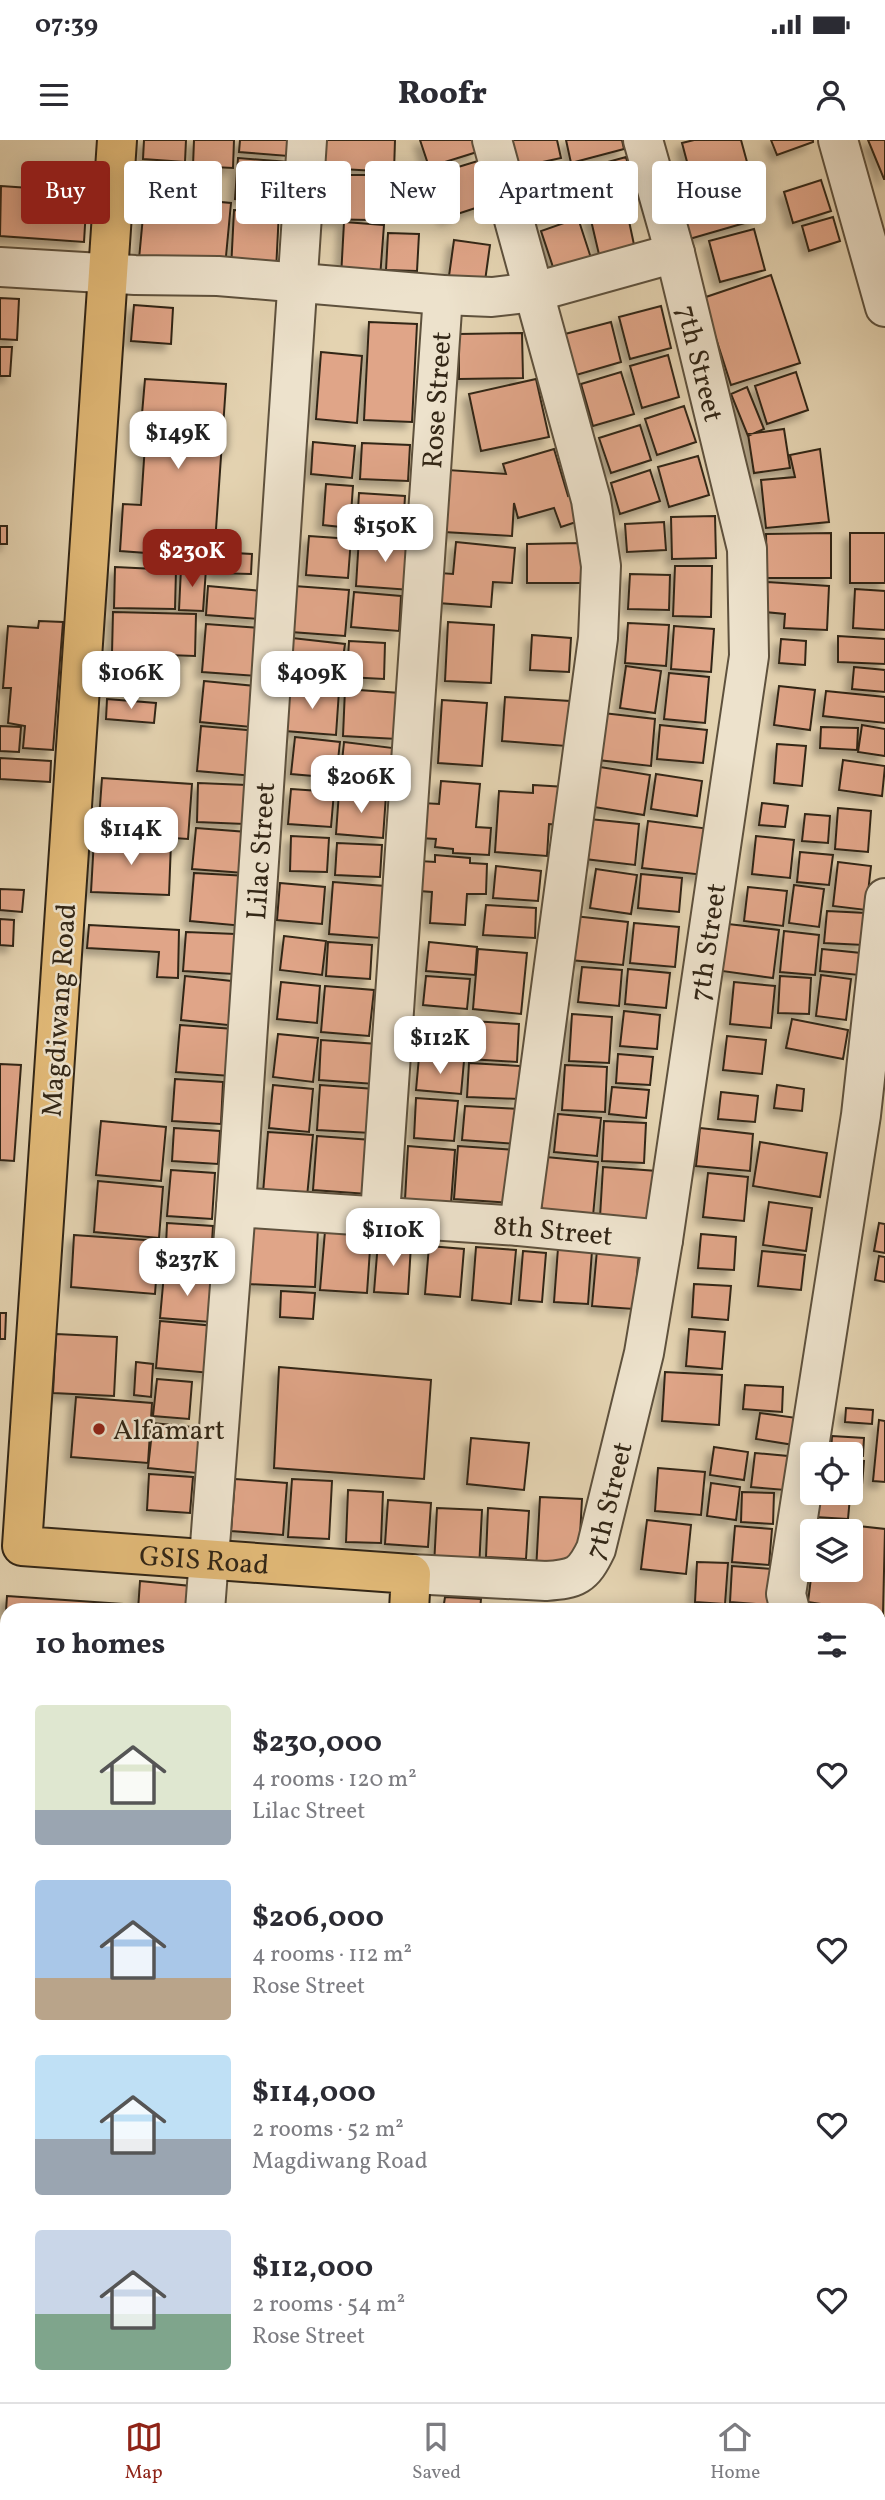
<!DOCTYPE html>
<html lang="en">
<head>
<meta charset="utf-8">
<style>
  :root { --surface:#fff; --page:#f2f2f3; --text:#2b2b33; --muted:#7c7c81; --line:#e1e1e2; --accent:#8f2418 }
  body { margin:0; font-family:Vollkorn,serif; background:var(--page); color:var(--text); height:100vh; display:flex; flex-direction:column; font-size:26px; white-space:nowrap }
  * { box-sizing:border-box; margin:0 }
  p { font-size:23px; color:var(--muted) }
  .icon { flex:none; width:38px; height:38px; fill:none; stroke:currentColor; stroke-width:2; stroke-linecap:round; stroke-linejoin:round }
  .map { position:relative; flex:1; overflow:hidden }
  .side { position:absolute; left:0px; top:1463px; width:886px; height:800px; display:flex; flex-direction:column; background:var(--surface); border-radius:21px 21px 0 0; box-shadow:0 4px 18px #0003 }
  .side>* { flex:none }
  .hud { position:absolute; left:21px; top:21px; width:844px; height:63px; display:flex; gap:14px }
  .fabs { position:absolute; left:800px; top:1302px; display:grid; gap:14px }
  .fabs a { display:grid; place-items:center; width:63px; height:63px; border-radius:7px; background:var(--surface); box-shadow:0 4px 18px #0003; font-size:35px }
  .price { position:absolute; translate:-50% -60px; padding:0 16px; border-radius:14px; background:#fff; color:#222; font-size:23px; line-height:46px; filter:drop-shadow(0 2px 4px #0008) }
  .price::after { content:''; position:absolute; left:50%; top:42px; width:21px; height:16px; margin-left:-10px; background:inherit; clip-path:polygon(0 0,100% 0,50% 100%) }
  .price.on { background:var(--accent); color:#fff }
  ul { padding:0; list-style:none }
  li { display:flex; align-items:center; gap:21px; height:175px; padding:0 35px }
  li span { display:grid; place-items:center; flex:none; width:196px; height:140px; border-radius:7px; color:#555 }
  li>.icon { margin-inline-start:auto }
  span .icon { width:84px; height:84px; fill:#fffc; stroke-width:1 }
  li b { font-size:30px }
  h2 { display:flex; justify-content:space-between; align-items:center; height:84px; padding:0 35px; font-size:30px }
  .pill { padding:0 24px; border-radius:7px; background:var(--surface); box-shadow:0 4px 18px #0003; font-size:24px; line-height:63px }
  .pill.on { background:var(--accent); color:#fff }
  .status { display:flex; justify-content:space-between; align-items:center; height:49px; padding:0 35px; background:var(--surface); direction:ltr }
  .status svg { height:19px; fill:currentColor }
  header { display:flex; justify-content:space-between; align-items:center; height:91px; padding:0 35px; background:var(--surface); font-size:32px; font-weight:800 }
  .tabs { display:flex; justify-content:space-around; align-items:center; height:98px; border-top:2px solid var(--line); background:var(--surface); font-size:19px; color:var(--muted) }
  .tabs a { display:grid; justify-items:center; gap:4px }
  .tabs .on { color:var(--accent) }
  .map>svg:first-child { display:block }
  .building { fill:#e0a588; stroke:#322616; stroke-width:2; filter:url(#shadow) }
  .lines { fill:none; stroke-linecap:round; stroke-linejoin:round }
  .minor-casing { stroke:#5e513d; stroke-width:42 }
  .major-casing { stroke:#322616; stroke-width:42 }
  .minor { stroke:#ede2cc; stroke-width:38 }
  .major { stroke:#e2ba78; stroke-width:38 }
  .poi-dot { fill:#8f2418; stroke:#ede2cc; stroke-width:2.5 }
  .labels { text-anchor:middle; stroke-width:5; stroke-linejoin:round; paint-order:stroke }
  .street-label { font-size:28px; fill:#322616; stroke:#ede2cc }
  .poi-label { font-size:28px; fill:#322616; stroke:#ede2cc; text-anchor:start }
</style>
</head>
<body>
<div class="status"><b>07:39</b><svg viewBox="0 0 49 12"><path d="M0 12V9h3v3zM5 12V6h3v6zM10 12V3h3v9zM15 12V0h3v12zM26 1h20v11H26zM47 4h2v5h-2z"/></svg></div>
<header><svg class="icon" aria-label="menu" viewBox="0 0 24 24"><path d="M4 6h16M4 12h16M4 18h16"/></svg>Roofr<svg class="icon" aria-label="person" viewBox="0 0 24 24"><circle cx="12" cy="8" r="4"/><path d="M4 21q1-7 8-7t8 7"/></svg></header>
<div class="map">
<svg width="885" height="2262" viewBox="0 0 885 2262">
  <defs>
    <filter id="shadow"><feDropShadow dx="-6" dy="6" stdDeviation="3.5" flood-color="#0004"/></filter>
  </defs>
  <rect width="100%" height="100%" fill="#e4d3b1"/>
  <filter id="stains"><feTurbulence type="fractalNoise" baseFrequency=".00286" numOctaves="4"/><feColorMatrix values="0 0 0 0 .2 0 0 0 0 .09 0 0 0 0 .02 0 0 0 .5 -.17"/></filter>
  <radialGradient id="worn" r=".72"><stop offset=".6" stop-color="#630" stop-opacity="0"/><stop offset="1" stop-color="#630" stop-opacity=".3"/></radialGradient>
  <path class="building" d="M144,0H186L185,22L143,19Z
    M194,0H234L233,28L193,26Z
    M240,0H290L288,16L239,12Z
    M325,0H395L394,32L324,28Z
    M420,0H474L477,12L429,27Z
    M508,0H557L561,18L515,28Z
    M566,0H622L624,9L571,23Z
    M694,0H741L750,33L694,48L682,3Z
    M771,0H813V2L777,15Z
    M868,0H885V39H884Z
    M626,17L636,55L585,69L575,31Z
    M238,18L288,22L285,63L235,59Z
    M481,20L494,62L445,78L432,35Z
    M563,26L576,69L538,81L525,37Z
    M318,35H370V80L318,79Z
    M821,40L831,71L793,83L784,52Z
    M743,41L755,80L686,100L675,60Z
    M1,46L87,52L84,102L0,96Z
    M145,55L231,63L225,127L139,119Z
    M626,67L636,114L601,123L590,76Z
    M234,70L279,71L276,131L231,129Z
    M833,77L840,101L809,111L802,86Z
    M578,78L591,118L554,130L541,91Z
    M344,82L384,85L380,138L341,137Z
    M754,89L765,130L720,142L709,101Z
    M388,93L419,94L417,131L386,130Z
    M454,100L490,105L485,141L449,136Z
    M771,135L800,223L731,245L703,158Z
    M0,158L19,159L17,200L0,199Z
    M134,165L173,168L171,204L131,201Z
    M661,166L671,208L630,219L619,177Z
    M369,182L417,184L412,282L364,280Z
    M611,182L621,222L576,235L565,194Z
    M522,193L523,238L459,239V194Z
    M0,207H12L10,236H0Z
    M321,212L362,216L357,283L316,279Z
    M668,215L679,257L642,268L630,226Z
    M621,232L634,274L593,286L581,244Z
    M796,232L808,270L767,284L755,246Z
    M145,239L226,244L214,418L120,411L123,364L141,365L147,274H142Z
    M536,239L549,297L481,311L469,254Z
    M747,247L764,289L748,296L731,254Z
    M684,266L696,302L657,315L645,279Z
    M640,285L651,320L611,333L599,298Z
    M784,289L790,328L754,333L748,294Z
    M313,302L355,306L352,338L311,334Z
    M362,303L410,305L408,341L360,339Z
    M554,309L568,356L573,354L582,380L561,387L554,368L518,378L514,363L512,396L444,392L448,330L506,334L503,324Z
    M820,309L829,382L766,388L761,340L795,337L790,315Z
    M698,316L709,355L669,367L658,327Z
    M650,330L660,361L620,374L611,343Z
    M326,344L353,346L350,388L323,385Z
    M359,353L405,356L403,390L357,387Z
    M715,376L716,418L672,419L671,377Z
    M664,382L666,410L627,412L625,384Z
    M0,386H7V404H0Z
    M831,393V438H767L766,394Z
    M850,393H885V443H850Z
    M309,396L351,399L348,438L306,435Z
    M359,397L414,401L411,450L356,446Z
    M456,402L515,408L512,443L493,442L491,467L438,463L440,433L453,434Z
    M583,403L584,443H527V404Z
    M215,412L252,414L251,434L214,433Z
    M675,426H712L711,477L673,476Z
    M115,427L176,430L175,469L114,468Z
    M181,428L206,429L203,471L179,470Z
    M630,434L670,435L669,470L628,469Z
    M767,442L829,446L827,490L784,488L785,474L765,472Z
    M208,446L262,451L259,479L206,475Z
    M294,446L349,450L345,496L291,492Z
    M855,449L885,451V490L853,488Z
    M354,452L401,456L399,491L351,487Z
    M113,472L196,474L195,516L112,513Z
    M39,481L63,482L53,610L23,608L25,586L8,583L11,548H3L8,486L38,488Z
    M448,482L494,485L491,543L445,541Z
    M628,483L669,485L666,526L625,523Z
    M206,484L260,488L257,536L202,532Z
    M674,486L714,489L711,532L671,529Z
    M532,495L571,498L569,532L530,530Z
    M838,496L885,499V524L838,522Z
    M292,498L345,504L339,547L287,541Z
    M781,499L806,501L805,525L779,523Z
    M349,501L385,503L384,539L347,537Z
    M115,518H153V543H115Z
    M626,526L661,531L655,573L620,568Z
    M854,527L885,530V552L852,549Z
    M669,533L709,537L705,583L664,579Z
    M204,541L255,546L251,587L200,582Z
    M779,546L815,550L810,590L774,585Z
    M288,547L339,551L336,595L285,591Z
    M345,549L400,553L397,599L343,596Z
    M826,551L885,557V583L823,576Z
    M505,557L570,561L566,606L502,601Z
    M107,559L156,563L154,583L106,579Z
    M442,560L487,563L482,626L438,623Z
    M603,573L655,579L651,626L598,620Z
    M660,585L707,590L703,623L657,619Z
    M862,585L885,589V616L858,612Z
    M0,586L21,587L19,612L0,611Z
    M201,586L258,591L254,636L197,631Z
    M821,587L858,588L857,610L820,608Z
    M295,597L340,602L336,638L291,634Z
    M344,602L393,608L389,647L340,642Z
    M777,604L806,606L802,646L774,643Z
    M0,618L51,621L50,642L0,639Z
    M843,620L885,626L882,656L839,650Z
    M600,627L650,635L644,675L594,667Z
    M656,634L702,641L697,676L651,669Z
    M102,638L192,644L188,699L98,693Z
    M441,641L480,644L476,687L491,688L489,715L453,713V709L435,707L436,699L420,698L423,663L439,664Z
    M198,643L247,645L245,684L197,682Z
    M533,645L566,647L563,685L549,684L547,716L495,712L499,651L533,653Z
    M291,649L334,652L331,687L288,684Z
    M339,652L386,655L383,698L336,694Z
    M762,663L788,666L785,687L759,685Z
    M838,668L871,671L868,712L835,709Z
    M805,674L830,676L828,703L802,701Z
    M589,679L639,684L635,725L585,719Z
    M648,681L710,689L704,735L642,728Z
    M196,688L247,692L244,733L192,729Z
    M291,696L329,698L327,732L290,731Z
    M756,696L794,700L790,738L752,734Z
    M94,699L171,702L169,755L91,752Z
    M337,703L382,705L380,737L335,735Z
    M800,712L833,715L829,745L797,742Z
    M435,715L470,718V723L487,724L486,754H467L465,785L430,783L432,752L419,751L420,721L435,722Z
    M838,722L871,726L866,770L833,766Z
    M496,726L541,731L538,761L493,758Z
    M596,729L637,735L631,774L590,768Z
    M194,733L248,736L244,786L190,781Z
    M641,734L682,738L679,772L638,768Z
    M333,742L385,746L381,798L329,794Z
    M280,743L325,747L322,784L277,780Z
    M794,745L824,749L819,787L789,783Z
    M748,747L787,751L783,786L744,781Z
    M0,749L24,750L22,772L0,770Z
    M486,765L536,768L535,798L483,795Z
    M827,771L866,773L864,805L824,803Z
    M574,776L628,782L623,825L570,820Z
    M0,779L14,780L13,806L0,805Z
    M634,783L679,787L675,827L630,823Z
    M728,784L779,790L773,838L722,831Z
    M89,785L179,790L178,838L157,837L159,812L87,808Z
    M784,791L819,795L815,835L780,832Z
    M186,792L236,794L234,834L183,831Z
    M284,796L326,801L322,835L280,830Z
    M328,802L372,805L370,839L326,836Z
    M429,802L477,807L475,835L426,831Z
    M478,809L527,813L521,874L473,869Z
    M822,809L861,813L859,835L820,831Z
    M582,827L622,830L619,866L578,862Z
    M628,829L670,833L666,868L625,864Z
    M821,835L851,839L846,880L816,876Z
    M185,836L241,842L237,886L181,880Z
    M426,836L470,839L467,869L423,865Z
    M780,836L811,838L809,874L778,873Z
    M281,842L320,846L317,883L277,879Z
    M734,842L775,846L771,888L730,884Z
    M325,846L374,850L369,896L321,892Z
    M624,871L660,875L657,909L620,906Z
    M572,874L612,877L609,923L569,921Z
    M792,879L848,890L843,919L786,908Z
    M472,881L519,884L517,922L469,919Z
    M424,884L467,889L464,917L421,912Z
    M180,885L234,889L231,936L176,932Z
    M278,894L318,898L313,942L273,937Z
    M727,896L766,900L762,934L723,930Z
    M321,900L378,904L375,944L319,940Z
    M618,914L653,917L650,945L616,943Z
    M419,917L464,921L461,954L416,950Z
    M469,923L520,926L519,959L467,957Z
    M0,924L21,925L14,1021L0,1020Z
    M565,925L607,927L605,972L562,970Z
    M175,939L223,942L221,984L172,981Z
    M273,945L313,949L309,992L269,988Z
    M320,945L375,949L371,993L317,990Z
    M777,945L804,949L802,971L774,968Z
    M612,947L649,950L646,978L609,974Z
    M721,952L758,956L755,982L718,979Z
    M416,958L458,961L454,1001L414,998Z
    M465,966L519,969L517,1004L462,1000Z
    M558,974L601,978L597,1016L554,1012Z
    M101,981L166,987L161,1041L96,1035Z
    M604,981L646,983L644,1023L602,1021Z
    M174,988L220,991L218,1024L172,1021Z
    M700,988L753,994L750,1031L696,1026Z
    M268,992L313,995L307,1057L263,1053Z
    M317,996L372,1000L368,1054L313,1050Z
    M760,1002L827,1013L820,1057L753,1046Z
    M408,1006L455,1010L451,1063L405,1060Z
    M458,1006L516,1010L512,1063L454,1059Z
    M546,1017L598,1022L593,1076L541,1072Z
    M603,1027L657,1031L654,1081L600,1077Z
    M171,1030L215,1033L212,1079L167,1076Z
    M708,1033L748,1037L744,1081L703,1077Z
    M98,1041L163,1047L159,1098L94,1092Z
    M769,1062L812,1068L806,1111L763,1105Z
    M167,1083L213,1086L210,1132L165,1129Z
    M879,1083L885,1084V1113L874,1111Z
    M250,1085L318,1089L315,1147L247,1144Z
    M325,1091L371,1095L367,1153L320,1150Z
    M701,1094L736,1097L734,1130L698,1128Z
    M74,1095L159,1101L155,1154L71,1147Z
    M378,1102L411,1105L408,1154L374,1152Z
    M429,1106L464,1109L460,1157L425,1154Z
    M476,1107L516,1110L511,1164L472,1160Z
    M558,1108L592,1111L588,1164L554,1162Z
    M597,1110L639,1113L634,1169L592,1166Z
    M523,1111L546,1113L542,1162L519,1160Z
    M762,1111L805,1115L801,1150L758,1146Z
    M879,1116L885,1117V1142L875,1140Z
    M164,1134L215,1138L211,1182L160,1178Z
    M694,1144L731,1146L728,1180L692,1177Z
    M281,1151L315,1153L313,1179L280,1177Z
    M0,1173H6L5,1199H0Z
    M160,1181L215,1186L211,1233L156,1228Z
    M689,1189L725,1192L722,1229L686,1226Z
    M56,1194L117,1197L114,1256L53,1253Z
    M136,1222L153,1224L151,1257L134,1255Z
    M279,1227L431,1240L424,1339L274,1328Z
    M665,1232L722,1235L719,1285L662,1281Z
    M157,1239L192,1242L189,1279L153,1276Z
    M745,1245L783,1247L782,1272L743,1269Z
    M76,1257L152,1263L148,1323L71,1317Z
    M846,1268L873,1270L872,1284L845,1282Z
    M760,1273L797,1278L794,1305L756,1299Z
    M879,1280L885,1281V1342L873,1341Z
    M153,1283L201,1288L197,1333L148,1328Z
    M832,1296L864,1298L863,1316L831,1313Z
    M471,1298L529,1303L524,1350L467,1344Z
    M714,1307L748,1312L744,1340L710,1335Z
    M755,1313L788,1316L785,1350L751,1347Z
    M850,1320L864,1321L862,1345L850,1344Z
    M658,1328L705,1332L701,1375L655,1371Z
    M149,1334L193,1337L190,1373L147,1370Z
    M235,1339L287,1343L283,1395L231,1391Z
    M292,1339L332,1341L329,1399L288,1397Z
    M711,1343L740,1347L736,1380L707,1376Z
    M348,1350L383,1352L381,1403L346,1402Z
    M742,1352L774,1353L773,1384L741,1382Z
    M816,1354L850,1357L848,1379L815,1377Z
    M540,1357L582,1359L578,1433L536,1431Z
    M388,1360L431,1363L428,1407L385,1404Z
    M437,1368L482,1370L479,1429L434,1426Z
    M488,1368L529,1371L526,1419L486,1417Z
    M647,1380L691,1385L686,1434L641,1429Z
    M831,1383L885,1389L883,1474L878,1473V1470H860L808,1462L812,1430H850V1391H830Z
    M735,1386L772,1389L769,1425L732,1422Z
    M697,1422L728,1423L725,1464L695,1462Z
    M732,1426L772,1429L769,1465L730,1462Z
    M140,1441L191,1446L189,1470H138Z
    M7,1456L137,1465L136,1470H7V1562L0,1561Z
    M445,1457L481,1459L480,1470H443Z
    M878,1542L885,1543V1578L878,1577Z
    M878,1609H885L882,1649H878Z
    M878,1721H885V1752H878Z
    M878,1755H885V1795H878Z
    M878,1804H885V1830L878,1829Z
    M878,1834H885V1873H878Z
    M878,1883H885V1943H878Z
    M878,1955H885V1994L878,1993Z
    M878,1999H885V2035H878Z
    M878,2047L885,2048V2069L878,2068Z
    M878,2079H885V2117L878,2116Z
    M878,2137L885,2138V2189L878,2188Z
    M878,2200H885V2234H878Z
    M0,2233H5L4,2262H0Z
    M878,2240H885V2262H843V2256H878Z
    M93,2256L131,2259V2262H93Z
    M182,2256H236L235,2262L182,2261Z
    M266,2256H319V2262H265Z
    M394,2256H445V2262H394Z
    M452,2256H496L495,2262H451Z
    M701,2256H741L740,2262L701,2259Z
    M747,2256H804V2262H746Z"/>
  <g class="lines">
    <g class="minor-casing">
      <g id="minor">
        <path d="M492,0L591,360L601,426L598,498L519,1086"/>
        <path d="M838,0L885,167"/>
        <path d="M0,127L135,135L218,136L443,155L492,157L535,152L675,113"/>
        <path id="s1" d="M236,1067L519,1086L663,1100"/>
        <path id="s2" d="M380,1075L443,155"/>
        <path id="s3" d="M411,1434L546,1441C576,1439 583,1436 596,1409L644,1213L663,1100L749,516L747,409L675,113L643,0"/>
        <path id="s4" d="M205,1470L236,1067L307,0"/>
        <path d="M790,1470L786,1454L861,975L885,758"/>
        <path d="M878,1496L885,1497"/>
        <path d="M878,1664L885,1665"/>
        <path d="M155,2262V2256"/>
        <path d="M524,2262L525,2256"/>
        <path d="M673,2262L674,2256"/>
        <path d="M815,2262L816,2256"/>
      </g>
    </g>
    <g class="major-casing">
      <g id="major">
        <path id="s5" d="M117,0L22,1406L411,1434L409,1470"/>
        <path d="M359,2262V2256"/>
      </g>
    </g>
    <use href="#minor" class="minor"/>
    <use href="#major" class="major"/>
  </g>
  <circle class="poi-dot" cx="99" cy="1289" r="7"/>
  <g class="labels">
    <g class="street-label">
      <text transform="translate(701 223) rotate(76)" y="10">7th Street</text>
      <text dy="10" stroke="none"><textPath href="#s2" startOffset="817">Rose Street</textPath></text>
      <text dy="10" stroke="none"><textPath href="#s4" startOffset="761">Lilac Street</textPath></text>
      <text dy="10" stroke="none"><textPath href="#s3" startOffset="817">7th Street</textPath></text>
      <text transform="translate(58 870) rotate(-86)" y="10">Magdiwang Road</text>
      <text dy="10" stroke="none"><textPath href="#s1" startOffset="318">8th Street</textPath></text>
      <text dy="10" stroke="none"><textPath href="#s3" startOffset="250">7th Street</textPath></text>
      <text dy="10" stroke="none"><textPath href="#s5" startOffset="1592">GSIS Road</textPath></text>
    </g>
    <g class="poi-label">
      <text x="113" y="1299">Alfamart</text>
    </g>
  </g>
  <rect width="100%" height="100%" filter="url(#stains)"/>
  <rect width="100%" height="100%" fill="url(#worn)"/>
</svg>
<div class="fabs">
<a><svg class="icon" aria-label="locate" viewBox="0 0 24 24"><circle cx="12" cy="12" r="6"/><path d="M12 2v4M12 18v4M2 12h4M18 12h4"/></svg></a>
<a><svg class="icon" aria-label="layers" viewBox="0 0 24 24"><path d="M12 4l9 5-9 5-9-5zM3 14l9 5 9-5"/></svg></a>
</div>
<b class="price" style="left:178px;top:331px">$149K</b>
<b class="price" style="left:385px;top:424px">$150K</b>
<b class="price on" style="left:192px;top:449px">$230K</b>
<b class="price" style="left:131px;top:571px">$106K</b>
<b class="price" style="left:312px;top:571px">$409K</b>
<b class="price" style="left:361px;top:675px">$206K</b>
<b class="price" style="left:131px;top:727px">$114K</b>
<b class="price" style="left:440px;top:936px">$112K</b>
<b class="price" style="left:393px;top:1128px">$110K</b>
<b class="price" style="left:187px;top:1158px">$237K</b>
<div class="hud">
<a class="pill on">Buy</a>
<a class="pill">Rent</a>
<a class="pill">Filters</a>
<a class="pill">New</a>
<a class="pill">Apartment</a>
<a class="pill">House</a>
</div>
<section class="side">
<h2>10 homes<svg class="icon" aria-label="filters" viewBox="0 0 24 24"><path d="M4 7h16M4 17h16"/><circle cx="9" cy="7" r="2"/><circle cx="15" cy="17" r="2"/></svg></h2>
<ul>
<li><span style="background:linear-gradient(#dfe7d0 75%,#9aa5b1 0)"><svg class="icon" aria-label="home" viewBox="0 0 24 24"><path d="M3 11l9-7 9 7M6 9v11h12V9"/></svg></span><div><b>$230,000</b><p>4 rooms · 120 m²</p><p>Lilac Street</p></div><svg class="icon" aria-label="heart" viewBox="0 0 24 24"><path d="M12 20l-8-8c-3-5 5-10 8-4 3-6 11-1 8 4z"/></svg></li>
<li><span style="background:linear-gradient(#a9c7e8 70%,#b9a48a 0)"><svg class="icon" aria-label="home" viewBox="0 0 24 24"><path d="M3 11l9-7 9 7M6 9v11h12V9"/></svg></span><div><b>$206,000</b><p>4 rooms · 112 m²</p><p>Rose Street</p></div><svg class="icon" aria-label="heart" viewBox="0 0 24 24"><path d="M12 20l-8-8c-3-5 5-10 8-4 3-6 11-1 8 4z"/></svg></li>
<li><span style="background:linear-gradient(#bfe0f5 60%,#9aa5b1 0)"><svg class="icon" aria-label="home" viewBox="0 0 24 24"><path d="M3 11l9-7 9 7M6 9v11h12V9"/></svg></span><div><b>$114,000</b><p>2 rooms · 52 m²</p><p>Magdiwang Road</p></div><svg class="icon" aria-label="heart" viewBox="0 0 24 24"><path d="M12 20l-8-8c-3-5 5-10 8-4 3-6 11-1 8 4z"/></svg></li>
<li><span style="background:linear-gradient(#c9d6e8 60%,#7fa58c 0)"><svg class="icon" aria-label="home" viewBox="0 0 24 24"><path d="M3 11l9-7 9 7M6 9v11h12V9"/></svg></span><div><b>$112,000</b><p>2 rooms · 54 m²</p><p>Rose Street</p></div><svg class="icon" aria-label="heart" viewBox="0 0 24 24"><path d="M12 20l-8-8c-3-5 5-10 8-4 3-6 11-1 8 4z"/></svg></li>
</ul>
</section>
</div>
<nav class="tabs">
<a class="on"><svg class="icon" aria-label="map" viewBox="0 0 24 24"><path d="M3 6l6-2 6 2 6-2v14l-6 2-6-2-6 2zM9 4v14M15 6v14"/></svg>Map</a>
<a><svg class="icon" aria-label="saved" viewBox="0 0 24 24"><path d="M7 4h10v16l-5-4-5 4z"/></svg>Saved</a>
<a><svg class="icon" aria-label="home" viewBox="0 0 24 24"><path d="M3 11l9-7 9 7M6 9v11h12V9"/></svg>Home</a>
</nav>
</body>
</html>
